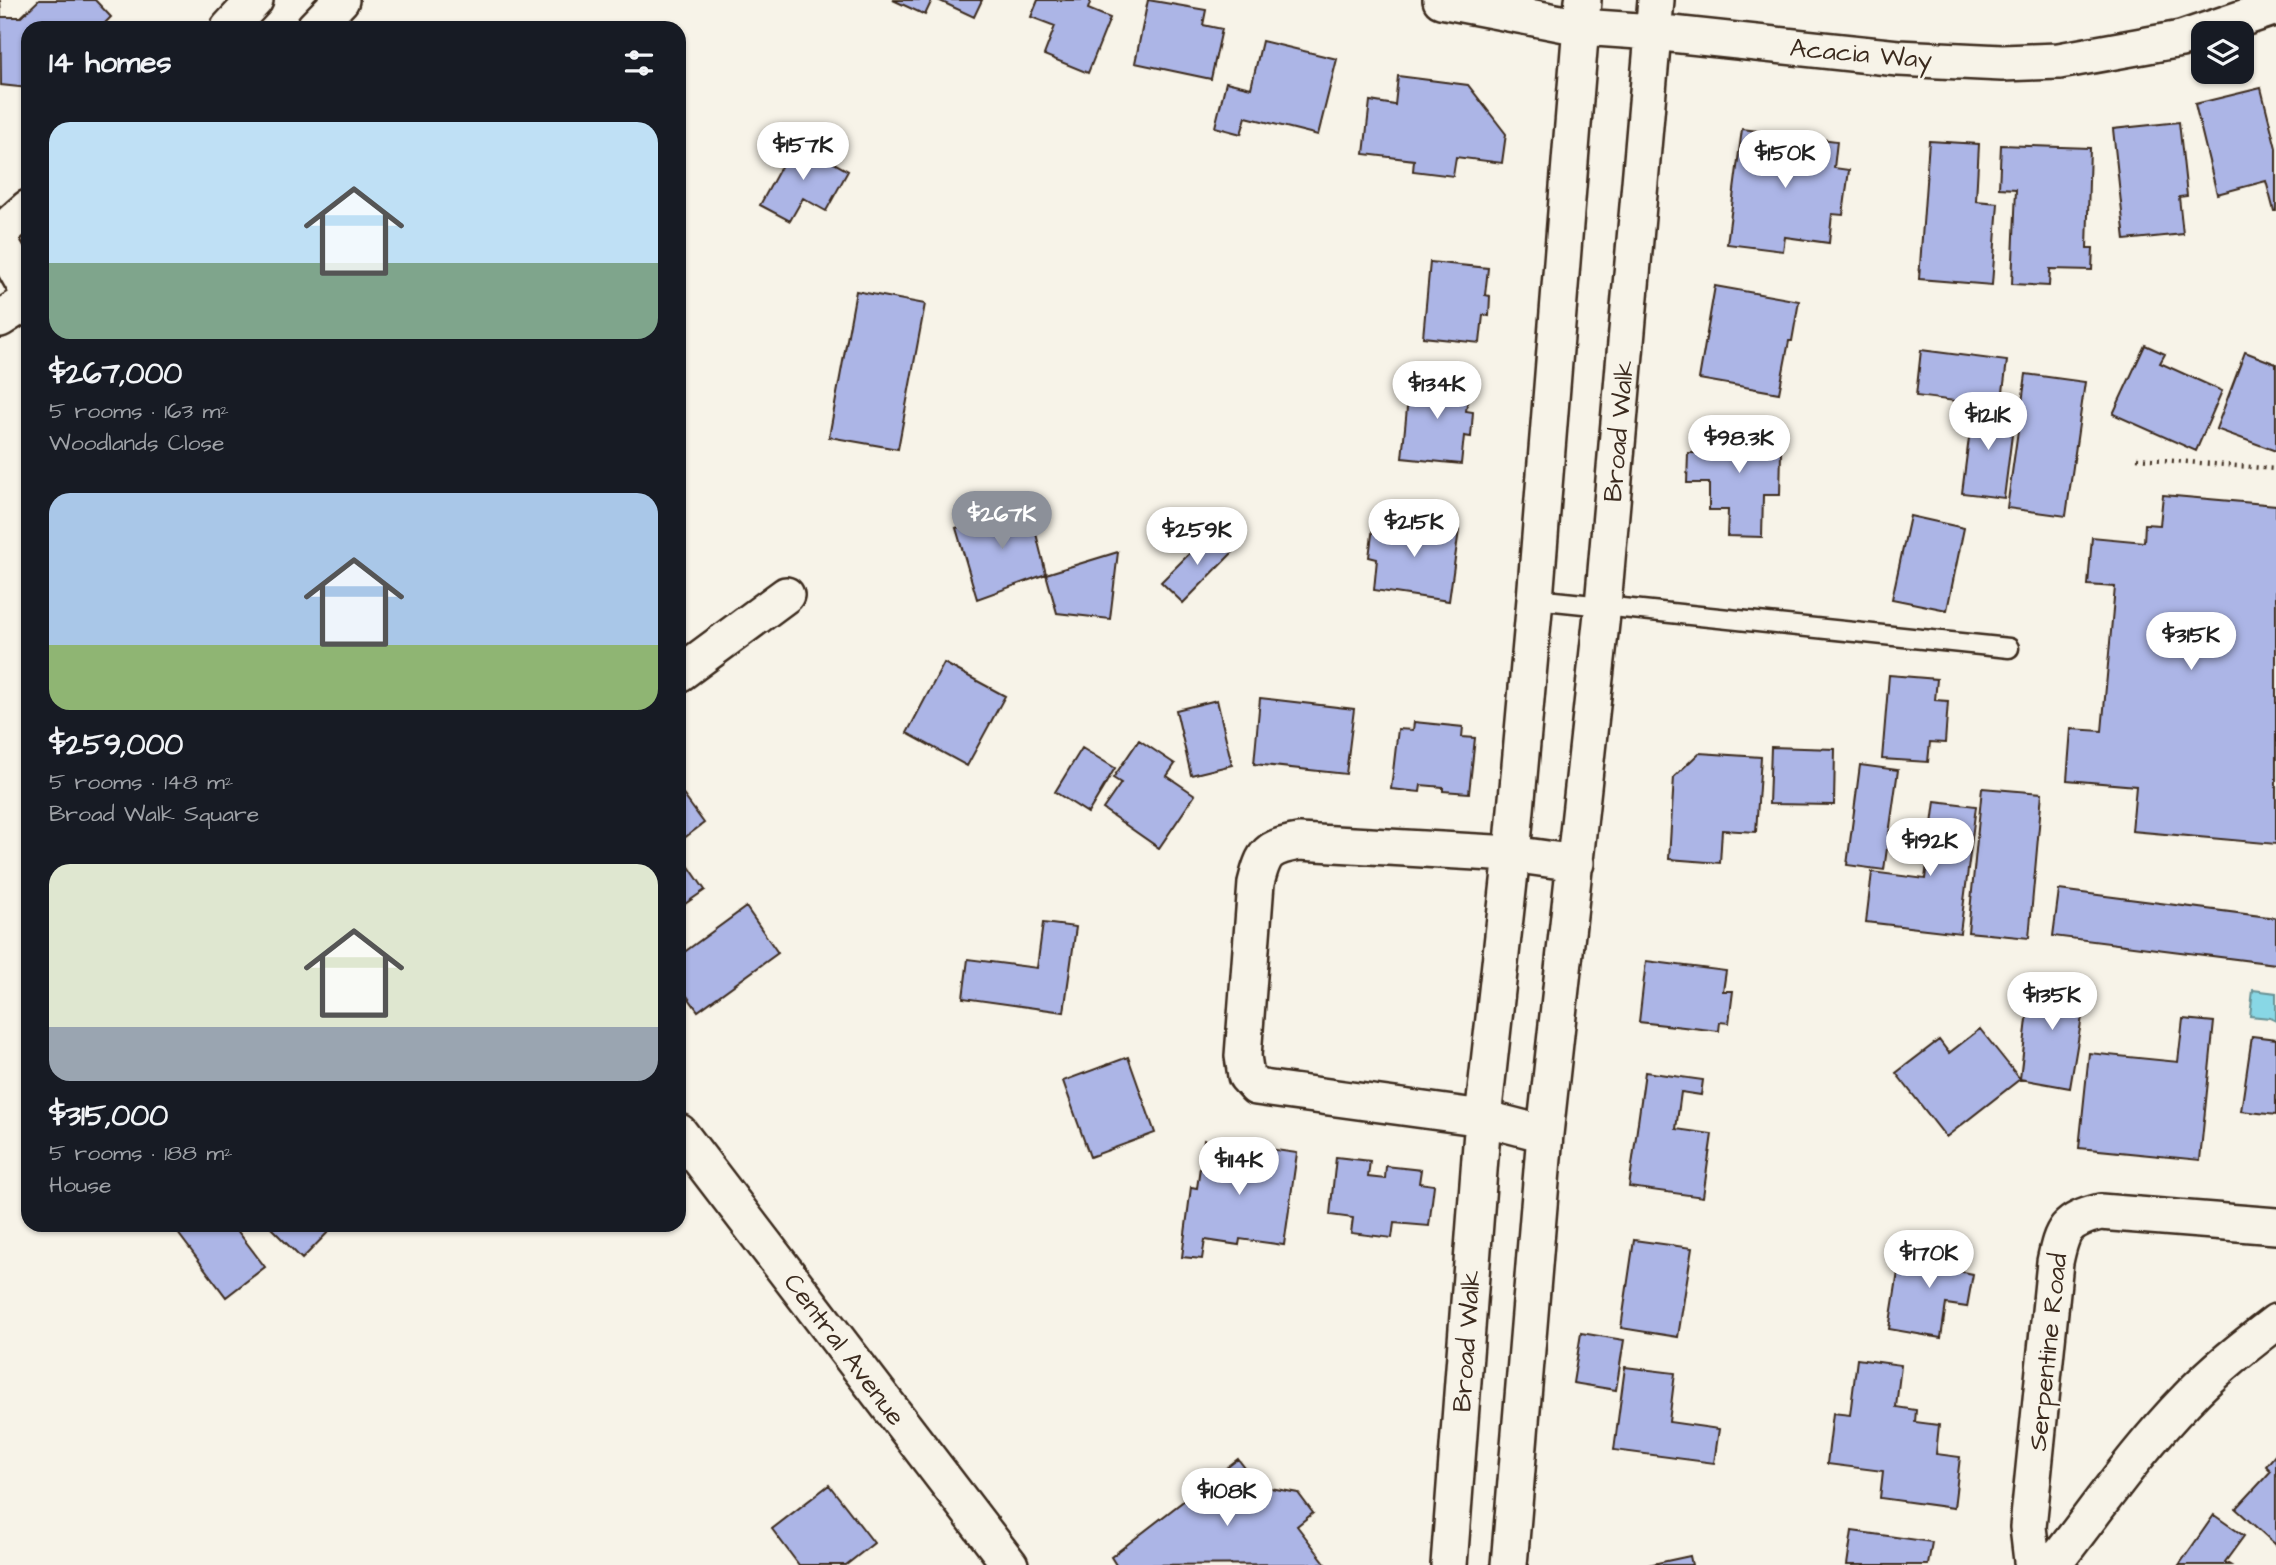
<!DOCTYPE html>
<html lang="en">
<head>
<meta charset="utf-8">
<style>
  :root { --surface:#171b24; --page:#20242c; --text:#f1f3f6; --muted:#9ea1a6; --accent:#8c9099 }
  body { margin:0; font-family:"Architects Daughter",sans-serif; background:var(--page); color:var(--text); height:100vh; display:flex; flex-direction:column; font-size:26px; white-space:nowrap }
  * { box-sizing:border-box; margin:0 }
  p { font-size:23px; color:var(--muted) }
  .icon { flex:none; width:38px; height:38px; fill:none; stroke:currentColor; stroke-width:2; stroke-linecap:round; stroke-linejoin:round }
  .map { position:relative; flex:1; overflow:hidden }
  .drawer { position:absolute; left:21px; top:21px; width:665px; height:1211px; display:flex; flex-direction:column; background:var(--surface); border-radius:21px; box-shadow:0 2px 5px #0004 }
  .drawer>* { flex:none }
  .fabs { position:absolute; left:2191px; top:21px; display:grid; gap:14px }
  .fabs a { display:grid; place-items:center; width:63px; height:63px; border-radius:14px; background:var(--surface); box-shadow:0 2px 5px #0004; font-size:35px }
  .price { position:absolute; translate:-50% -60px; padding:0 16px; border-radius:24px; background:#fff; color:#222; font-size:23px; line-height:46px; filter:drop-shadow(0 2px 4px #0008) }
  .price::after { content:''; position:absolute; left:50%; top:42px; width:21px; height:16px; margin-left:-10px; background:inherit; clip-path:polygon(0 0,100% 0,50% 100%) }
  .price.on { background:var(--accent); color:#fff }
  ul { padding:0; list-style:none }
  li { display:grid; align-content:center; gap:14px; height:371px; padding:0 28px }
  li span { display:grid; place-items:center; height:217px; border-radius:21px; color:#555 }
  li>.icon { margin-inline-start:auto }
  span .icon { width:126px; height:126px; fill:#fffc; stroke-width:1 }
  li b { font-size:30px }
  h2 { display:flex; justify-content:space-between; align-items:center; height:84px; padding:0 28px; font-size:30px }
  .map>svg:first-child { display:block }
  .water { fill:#88d7e5; stroke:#699295; stroke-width:2 }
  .building { fill:#acb5e6; stroke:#3b2a1e; stroke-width:2 }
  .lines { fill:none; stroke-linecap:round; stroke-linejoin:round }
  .lane-casing { stroke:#3b2a1e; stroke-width:23 }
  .street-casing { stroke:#3b2a1e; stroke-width:40 }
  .path { stroke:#3b2a1e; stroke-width:4.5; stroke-dasharray:2 5; stroke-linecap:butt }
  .lane { stroke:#f7f3e8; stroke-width:18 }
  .street { stroke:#f7f3e8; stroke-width:35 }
  .labels { text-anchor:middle; stroke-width:5; stroke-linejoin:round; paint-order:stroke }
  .street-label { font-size:26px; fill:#3b2a1e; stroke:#f7f3e8 }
</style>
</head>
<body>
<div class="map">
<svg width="2276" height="1565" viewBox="0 0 2276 1565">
  <rect width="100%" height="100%" fill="#f7f3e8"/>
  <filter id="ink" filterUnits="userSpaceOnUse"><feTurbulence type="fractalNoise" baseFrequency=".0143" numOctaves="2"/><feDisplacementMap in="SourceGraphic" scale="14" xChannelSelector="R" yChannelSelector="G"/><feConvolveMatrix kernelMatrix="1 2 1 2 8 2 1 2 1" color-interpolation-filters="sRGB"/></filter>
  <g filter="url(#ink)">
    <path class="water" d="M2253,990L2276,993V1021L2270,1018L2250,1016Z"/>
    <path class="building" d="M0,0L1,17H21L39,0H95L111,17L100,28H28V88L1,85Z
      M893,0H932L925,15Z
      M938,0H982L974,17Z
      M1038,0H1091L1088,9L1110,18L1088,73L1044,55L1055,26L1031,17Z
      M1148,0L1206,10L1203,25L1222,29L1211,79L1135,63Z
      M1262,41L1337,59L1318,135L1246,117L1241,134L1215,127L1226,82L1251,88Z
      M1398,76L1468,85L1506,134L1502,163L1456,157L1453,176L1413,171L1414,160L1364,154L1370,101L1395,105Z
      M2261,88L2276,148V211H2274L2266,181L2217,194L2195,104Z
      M2179,122L2187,196L2179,197L2183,234L2125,240L2113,129Z
      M1742,129L1837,141L1834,168L1849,170L1843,215L1832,214L1829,243L1785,237L1783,251L1727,244Z
      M795,141L848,171L826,211L803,198L790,221L760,205Z
      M1929,141L1979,144L1976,201L1998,203L1992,285L1919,279Z
      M2001,145L2090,148L2087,248H2093L2092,270L2050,269L2049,286L2012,284L2016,189L1999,188Z
      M1430,262L1488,268L1485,295L1490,296L1489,316L1483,315L1480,343L1423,337Z
      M1715,286L1799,301L1792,341H1789L1779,393L1699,379Z
      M856,291L925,304L898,449L829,437Z
      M2145,345L2165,354L2160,363L2222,391L2196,451L2113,414Z
      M1921,350L2007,361L2001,407L1916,396Z
      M2245,352L2276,364V451L2216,429Z
      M2026,374L2085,382L2066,516L2007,508Z
      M1410,378L1470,384L1466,411L1473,412L1471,437L1464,436L1461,464L1402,458Z
      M1973,406L2015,411L2004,498L1962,493Z
      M1717,423L1772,425V452H1781L1780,495H1763L1762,537L1727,536L1728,510H1709V483H1687L1688,453H1716Z
      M2163,495L2276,505V844L2132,831L2136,786L2067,780L2071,729L2102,731L2115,587L2088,585L2092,537L2144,542L2145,524L2160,525Z
      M1029,505L1046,574L977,599L956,528Z
      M1910,516L1964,528L1947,610L1892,599Z
      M1374,519L1459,530L1449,601L1374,590L1377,559L1369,557Z
      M1212,531L1233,552L1183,603L1161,582Z
      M1118,552L1110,619L1057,613L1046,574Z
      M944,663L1005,696L967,766L907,733Z
      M1889,675L1937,679L1935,700L1948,701L1945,743L1930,742L1928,762L1882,759Z
      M1260,698L1354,709L1346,774L1254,764Z
      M1217,700L1232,765L1191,775L1176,710Z
      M1414,722L1463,727L1462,737L1475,738L1469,793L1443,791V787L1421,785L1420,792L1391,789L1398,729L1413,730Z
      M1139,740L1175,764L1167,776L1195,795L1159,848L1103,809L1121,783L1113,778Z
      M1771,747L1835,749L1834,805L1769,804Z
      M1082,748L1115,768L1088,813L1055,792Z
      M1699,753L1761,757L1756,832L1722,830L1720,863L1669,859L1674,777Z
      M1860,765L1898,770L1884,870L1847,865Z
      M1982,788L2042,793L2029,938L1968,932Z
      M679,789L704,823L679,842Z
      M1935,801L1976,806L1960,933L1866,922L1872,872L1925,879Z
      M681,855L705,890L679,908V856Z
      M2059,890L2276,918V964L2053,936Z
      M746,907L778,953L698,1011L679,985V956Z
      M1043,923L1076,927L1064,1012L963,998L968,959L1037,968Z
      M1646,961L1726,971L1723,991H1733L1729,1023L1720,1022L1719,1031L1639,1022Z
      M2032,977L2087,987L2070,1088L2020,1079Z
      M2183,1019L2214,1022L2200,1160L2079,1148L2089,1053L2178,1062Z
      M1980,1029L2020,1079L1946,1137L1896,1073L1939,1040L1949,1053Z
      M2252,1036L2276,1039V1115L2241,1111Z
      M1128,1057L1155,1133L1090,1157L1063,1081Z
      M1645,1072L1703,1080L1701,1095L1681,1092L1676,1129L1712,1134L1703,1197L1629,1187Z
      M1204,1140L1297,1153L1284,1245L1240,1239L1239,1245L1205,1240L1202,1259L1182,1257L1191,1187L1197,1188Z
      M1336,1157L1370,1161L1368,1177L1385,1179L1386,1166L1421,1170L1419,1183L1434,1185L1429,1226L1394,1223L1392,1238L1351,1233L1353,1218L1330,1215Z
      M189,1225H233L265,1267L226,1297L178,1233Z
      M268,1225H335L302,1259Z
      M1915,1239L1955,1245L1952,1270L1973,1274L1967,1307L1946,1304L1941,1338L1889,1329L1898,1272L1909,1274Z
      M1634,1240L1692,1248L1678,1337L1621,1328Z
      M1581,1333L1624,1340L1616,1390L1573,1383Z
      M1857,1359L1901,1365L1896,1407L1916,1410L1915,1422L1939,1425L1936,1454L1960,1457L1954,1508L1880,1498L1883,1471L1827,1464L1833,1413L1850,1415Z
      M1625,1367L1675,1373L1669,1422L1719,1429L1714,1463L1614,1450Z
      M2276,1454V1545L2236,1509L2271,1471L2266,1466Z
      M1238,1459L1259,1486L1298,1493L1313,1513L1297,1526L1326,1564L1116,1565L1111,1557Z
      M829,1485L874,1543L846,1565H799L772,1529Z
      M2214,1515L2244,1536L2225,1562L2230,1565H2179Z
      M1852,1531L1932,1542L1928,1565H1847Z
      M1690,1556L1692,1565H1648Z"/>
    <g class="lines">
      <g class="lane-casing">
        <path id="lane" d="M1535,599L2009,648"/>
      </g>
      <g class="street-casing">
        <path id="street" d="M1441,0L1581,27L1653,32L1898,58L2002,63L2059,61L2181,39L2276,7
          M229,28L255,0
          M314,28L341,0
          M0,233L28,208
          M0,241L28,291
          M0,319L28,301
          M679,674L786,595
          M679,1132L1010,1565
          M1545,1134L1483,1118L1256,1087L1246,1076L1243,1056L1256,883C1264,852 1267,848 1299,842L1512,854L1576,863
          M1449,1565L1483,1118L1512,854L1535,599L1583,0
          M1509,1565L1545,1134L1603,605L1656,0
          M2034,1565L2032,1561L2028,1527L2055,1262C2062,1229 2065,1221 2100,1212L2276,1226
          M2053,1565C2097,1509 2138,1449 2187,1399C2214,1370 2245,1346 2276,1322"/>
      </g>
      <path class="path" d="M2137,458L2276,469"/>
      <use href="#lane" class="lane"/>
      <use href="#street" class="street"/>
    </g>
  </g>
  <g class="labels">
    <g class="street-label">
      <text transform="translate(1861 53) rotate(5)" y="9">Acacia Way</text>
      <text transform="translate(1618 431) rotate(-85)" y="9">Broad Walk</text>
      <text transform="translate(1466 1341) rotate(-86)" y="9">Broad Walk</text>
      <text transform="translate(845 1349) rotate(53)" y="9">Central Avenue</text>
      <text transform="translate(2047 1352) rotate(-84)" y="9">Serpentine Road</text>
    </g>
  </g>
</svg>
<div class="fabs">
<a><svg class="icon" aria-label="layers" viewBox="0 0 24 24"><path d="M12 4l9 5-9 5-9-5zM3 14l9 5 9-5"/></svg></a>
</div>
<b class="price" style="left:803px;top:182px">$157K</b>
<b class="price" style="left:1785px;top:190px">$150K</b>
<b class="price" style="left:1437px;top:421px">$134K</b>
<b class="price" style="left:1988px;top:452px">$121K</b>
<b class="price" style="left:1739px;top:475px">$98.3K</b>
<b class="price on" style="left:1002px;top:551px">$267K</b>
<b class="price" style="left:1414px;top:559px">$215K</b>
<b class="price" style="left:1197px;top:567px">$259K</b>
<b class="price" style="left:2191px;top:672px">$315K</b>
<b class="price" style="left:1930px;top:878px">$192K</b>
<b class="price" style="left:2052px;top:1032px">$135K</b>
<b class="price" style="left:1239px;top:1197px">$114K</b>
<b class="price" style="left:1929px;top:1290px">$170K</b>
<b class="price" style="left:1227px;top:1528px">$108K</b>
<section class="drawer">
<h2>14 homes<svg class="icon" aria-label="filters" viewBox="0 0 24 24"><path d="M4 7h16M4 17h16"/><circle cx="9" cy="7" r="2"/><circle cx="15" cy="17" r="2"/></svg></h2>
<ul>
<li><span style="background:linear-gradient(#bfe0f5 65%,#7fa58c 0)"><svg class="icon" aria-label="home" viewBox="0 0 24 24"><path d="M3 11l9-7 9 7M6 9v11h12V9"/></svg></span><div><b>$267,000</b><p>5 rooms · 163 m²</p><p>Woodlands Close</p></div></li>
<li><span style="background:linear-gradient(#a9c7e8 70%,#8fb573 0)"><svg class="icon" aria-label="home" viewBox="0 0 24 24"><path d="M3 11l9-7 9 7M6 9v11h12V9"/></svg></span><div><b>$259,000</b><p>5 rooms · 148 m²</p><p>Broad Walk Square</p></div></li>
<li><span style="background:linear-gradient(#dfe7d0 75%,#9aa5b1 0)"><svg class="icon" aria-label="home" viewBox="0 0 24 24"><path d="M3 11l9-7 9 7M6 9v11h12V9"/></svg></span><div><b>$315,000</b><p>5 rooms · 188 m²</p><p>House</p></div></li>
</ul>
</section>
</div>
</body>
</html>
